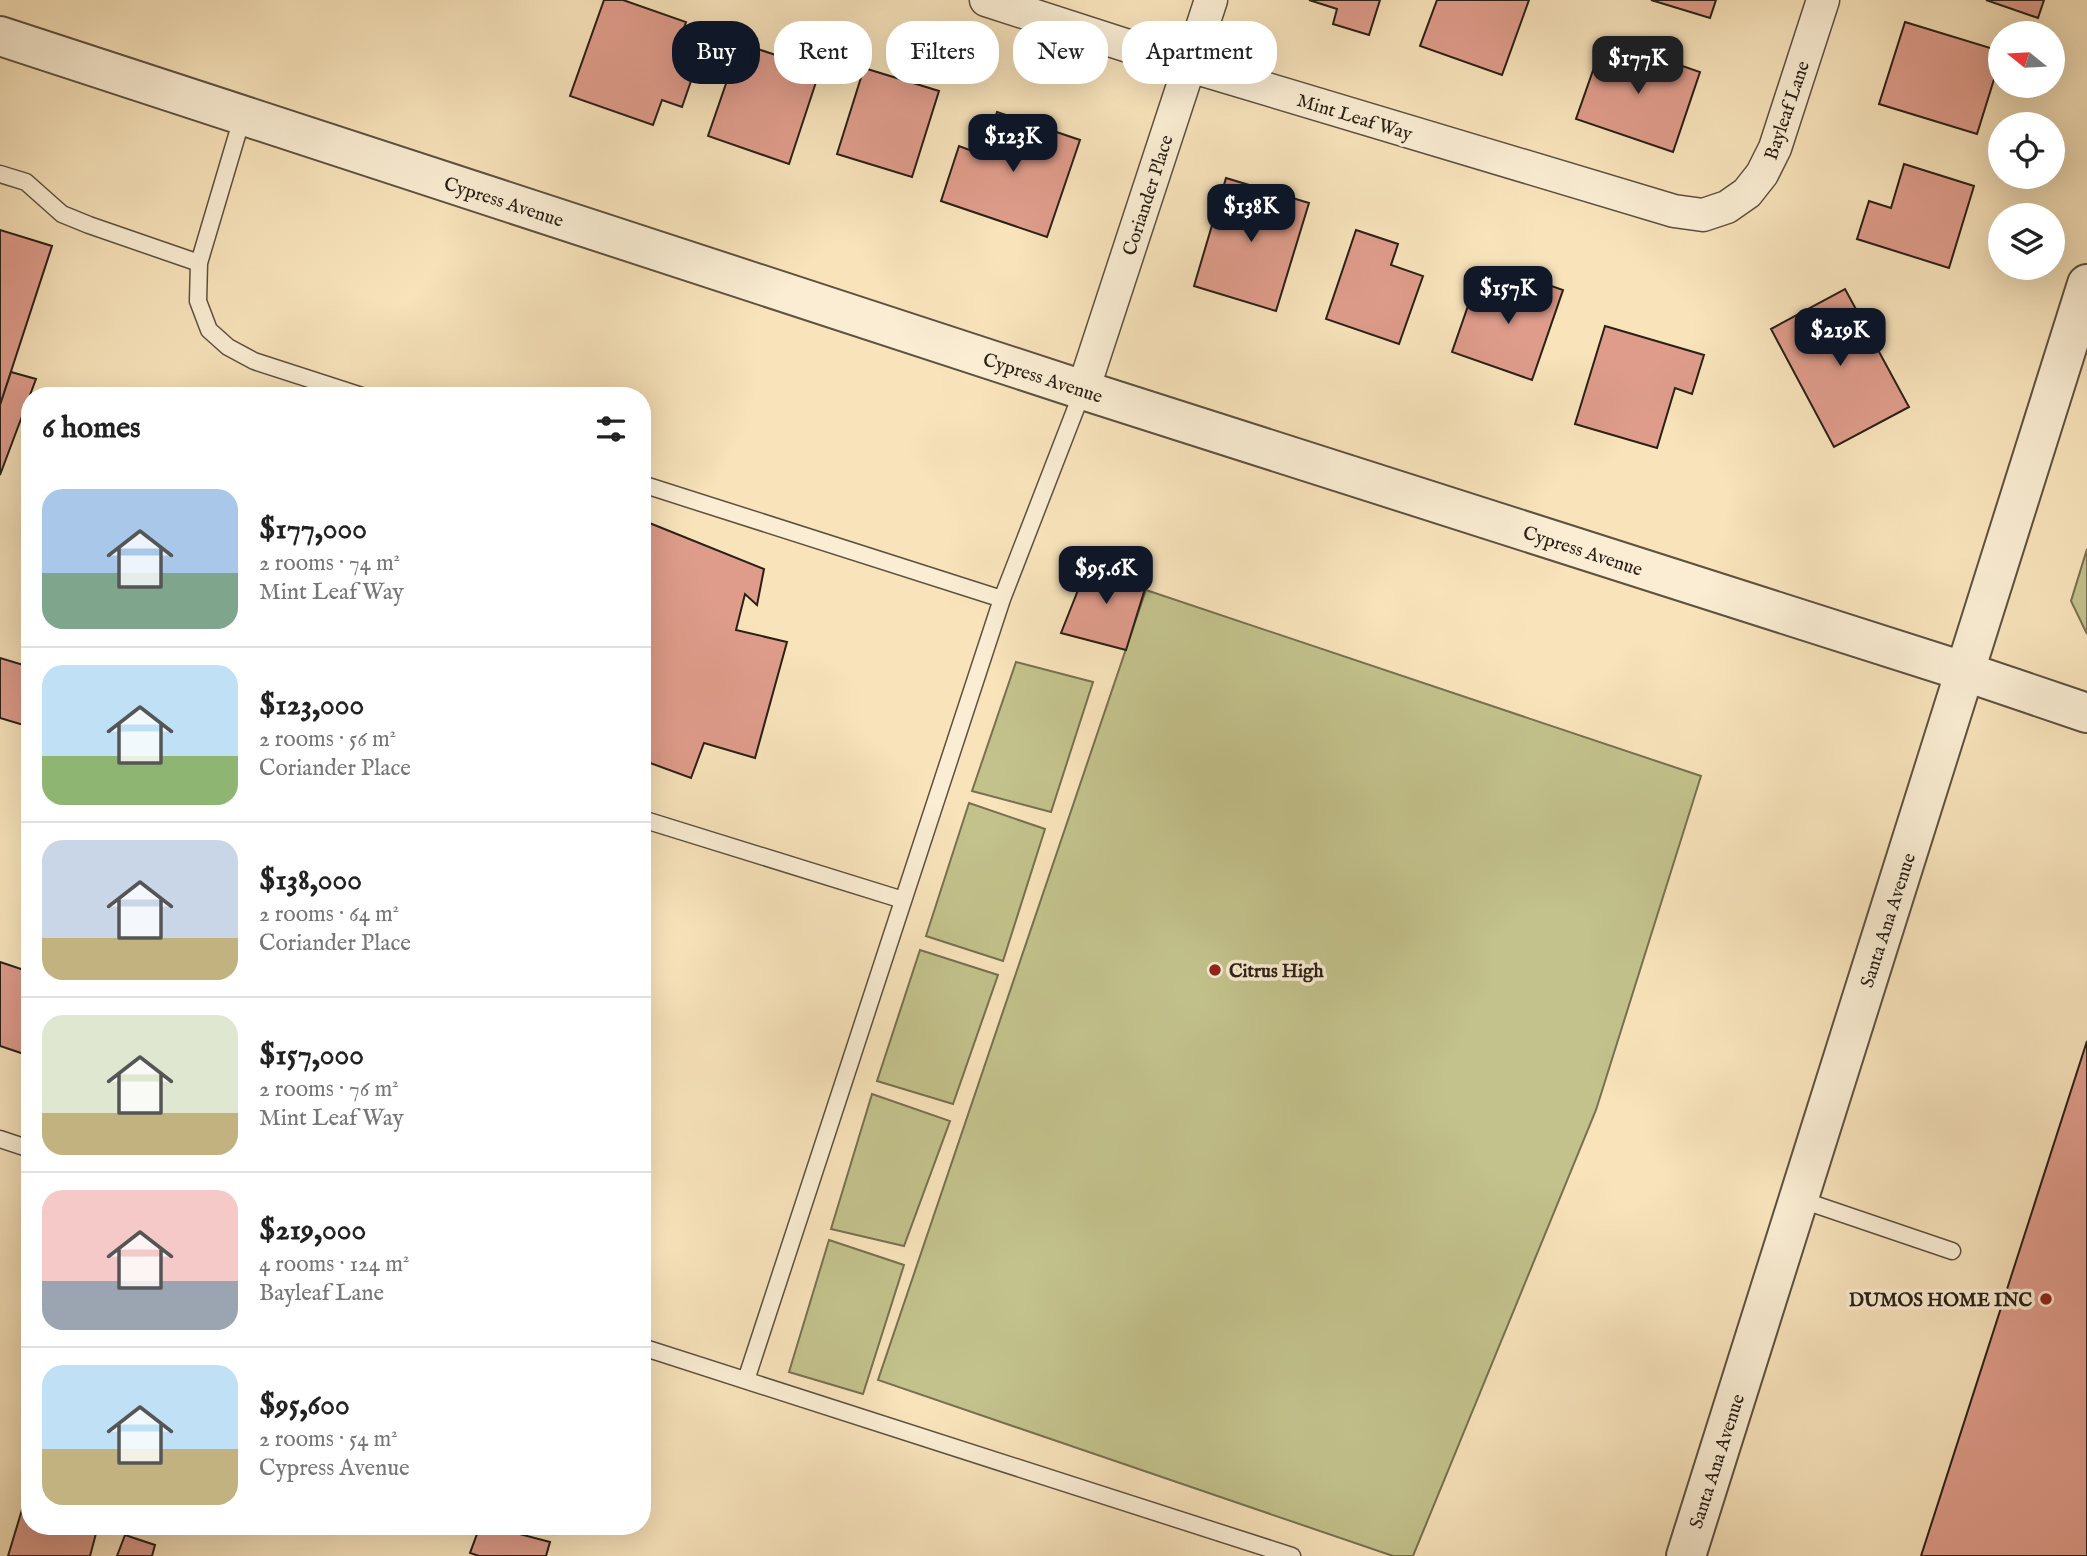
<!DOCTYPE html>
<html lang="en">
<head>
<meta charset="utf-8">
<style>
  :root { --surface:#fff; --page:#f2f2f2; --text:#222; --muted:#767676; --line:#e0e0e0; --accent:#111827 }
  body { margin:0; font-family:"IM FELL English",serif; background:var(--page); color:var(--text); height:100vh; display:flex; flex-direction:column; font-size:26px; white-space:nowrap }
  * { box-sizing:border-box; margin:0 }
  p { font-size:23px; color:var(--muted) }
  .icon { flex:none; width:38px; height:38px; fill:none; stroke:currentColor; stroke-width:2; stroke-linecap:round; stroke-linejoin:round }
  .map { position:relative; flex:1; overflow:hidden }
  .details { position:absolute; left:21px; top:387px; width:630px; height:1148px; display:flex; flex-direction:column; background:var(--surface); border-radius:28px; box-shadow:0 7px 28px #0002 }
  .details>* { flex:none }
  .banner { position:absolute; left:672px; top:21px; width:665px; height:63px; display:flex; gap:14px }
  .needle { width:46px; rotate:288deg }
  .fabs { position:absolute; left:1988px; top:21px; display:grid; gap:14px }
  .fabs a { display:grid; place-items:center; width:77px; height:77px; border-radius:50%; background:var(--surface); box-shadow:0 7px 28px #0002; font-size:35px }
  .price { position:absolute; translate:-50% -60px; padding:0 16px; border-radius:14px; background:var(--accent); color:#fff; font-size:23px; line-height:46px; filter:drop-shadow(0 2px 4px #0008) }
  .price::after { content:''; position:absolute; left:50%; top:42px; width:21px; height:16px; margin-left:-10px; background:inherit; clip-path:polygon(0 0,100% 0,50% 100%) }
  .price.active { background:#222; color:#fff }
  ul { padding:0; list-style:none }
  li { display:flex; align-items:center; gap:21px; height:175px; padding:0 21px }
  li+li { border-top:2px solid var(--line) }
  li span { display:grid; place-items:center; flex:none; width:196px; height:140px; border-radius:21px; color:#555 }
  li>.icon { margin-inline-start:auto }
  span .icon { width:84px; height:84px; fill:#fffc; stroke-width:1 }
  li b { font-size:30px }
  h2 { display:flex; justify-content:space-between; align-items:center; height:84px; padding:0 21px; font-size:30px }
  .pill { padding:0 24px; border-radius:28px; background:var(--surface); box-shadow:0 7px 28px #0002; font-size:24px; line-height:63px }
  .pill.active { background:var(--accent); color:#fff }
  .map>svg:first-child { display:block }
  .green { fill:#c3c28c; stroke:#767151; stroke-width:2 }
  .building { fill:#df9c8b; stroke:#292016; stroke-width:2 }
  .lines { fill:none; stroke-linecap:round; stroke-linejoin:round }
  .service-casing { stroke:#5d513f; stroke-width:19 }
  .minor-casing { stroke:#5d513f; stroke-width:35 }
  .tertiary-casing { stroke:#5d513f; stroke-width:42 }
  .service { stroke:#faedd3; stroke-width:16 }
  .minor { stroke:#faedd3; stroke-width:32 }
  .tertiary { stroke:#faedd3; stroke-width:38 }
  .poi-dot { fill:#8f2418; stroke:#faedd3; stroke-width:2.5 }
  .labels { text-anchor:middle; stroke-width:7; stroke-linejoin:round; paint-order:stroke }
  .street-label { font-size:19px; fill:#292016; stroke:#faedd3 }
  .poi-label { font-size:19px; font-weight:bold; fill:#292016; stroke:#faedd3; text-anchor:start }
</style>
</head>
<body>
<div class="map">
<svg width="2087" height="1556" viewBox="0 0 2087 1556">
  <rect width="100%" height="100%" fill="#f8e3bb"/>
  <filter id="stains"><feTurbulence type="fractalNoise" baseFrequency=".00286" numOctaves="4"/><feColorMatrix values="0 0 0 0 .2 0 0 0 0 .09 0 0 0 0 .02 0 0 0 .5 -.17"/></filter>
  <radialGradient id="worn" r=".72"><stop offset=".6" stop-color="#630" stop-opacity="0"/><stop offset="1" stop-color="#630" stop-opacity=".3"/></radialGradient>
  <path class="green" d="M2087,549V634L2071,601Z
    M1146,590L1701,776L1596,1110L1413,1556H1393L878,1380Z
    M1016,662L1093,682L1051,812L972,791Z
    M969,803L1045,829L1003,961L926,936Z
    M920,950L998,975L953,1104L877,1081Z
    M872,1094L950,1121L904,1246L831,1229Z
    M829,1240L904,1265L863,1394L789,1372Z"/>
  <path class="building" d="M604,0H623L686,22L678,47L700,55L682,107L662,100L653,125L570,96Z
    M1309,0H1380L1369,35L1333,24L1337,9Z
    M1437,0H1529L1502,75L1420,46Z
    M1651,0H1716L1710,18Z
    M1986,0H2044L2038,18Z
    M1905,22L2000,51V60L1977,134L1879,104Z
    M1604,39L1700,72L1673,152L1576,119Z
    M740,43L820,70L789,164L708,136Z
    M864,68L939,91L912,177L837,154Z
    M997,112L1080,140L1047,237L941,201L959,146L975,152L981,134L989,137Z
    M1904,164L1974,186L1949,268L1857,239L1869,201L1891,208Z
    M1226,178L1309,203L1276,311L1194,286Z
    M0,230L52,246L0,405Z
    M1356,230L1398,244L1391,265L1423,276L1399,344L1326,319Z
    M1526,277L1563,290L1532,380L1452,352L1477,280L1520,294Z
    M1845,289L1909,407L1834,447L1771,329Z
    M1605,326L1704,355L1692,394L1675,388L1657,448L1575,424Z
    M11,372L36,379L0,475V405Z
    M642,520L764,569L757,605L745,594L736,630L787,642L755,758L704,743L691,778L642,760Z
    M1090,560L1148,579L1126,650L1061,633Z
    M0,658L30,667V727L0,718Z
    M0,962L30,972V1056L0,1046Z
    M2087,1041V1556H1921Z
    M24,1503L30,1505V1526H98L90,1556H8Z
    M480,1526H489L550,1542L546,1556H479L470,1553Z
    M526,1526H556L553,1534Z
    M125,1535L155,1545L152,1556H117Z"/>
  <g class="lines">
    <g class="service-casing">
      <path id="service" d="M243,115L199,263L198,301L209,330L228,347L254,361L362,396
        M0,174L26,182L62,214L89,225L199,263
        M642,484L1002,599
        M642,819L903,900
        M0,1139L30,1149
        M1799,1199L1952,1251
        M642,1347L1292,1556
        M746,1380L1002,599L1083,390"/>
    </g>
    <g class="minor-casing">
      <path id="minor" d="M986,0L1190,66L1674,211L1703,215L1727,207L1747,193L1762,174L1775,148L1823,0
        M1083,390L1211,0"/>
    </g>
    <g class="tertiary-casing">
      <path id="tertiary" d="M0,36L1083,390L1966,672L2087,713
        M1686,1556L2087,284"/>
    </g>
    <use href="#service" class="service"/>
    <use href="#minor" class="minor"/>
    <use href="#tertiary" class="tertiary"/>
  </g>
  <g class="poi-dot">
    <circle cx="1215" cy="970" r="7"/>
    <circle cx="2046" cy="1299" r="7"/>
  </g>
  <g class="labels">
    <g class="street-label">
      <text transform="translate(1786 110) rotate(-71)" y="7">Bayleaf Lane</text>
      <text transform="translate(1355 116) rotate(17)" y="7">Mint Leaf Way</text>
      <text transform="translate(1147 195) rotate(-72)" y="7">Coriander Place</text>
      <text transform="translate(504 201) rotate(18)" y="7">Cypress Avenue</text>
      <text transform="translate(1043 377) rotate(18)" y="7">Cypress Avenue</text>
      <text transform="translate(1583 550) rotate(18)" y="7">Cypress Avenue</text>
      <text transform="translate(1887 920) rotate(-72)" y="7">Santa Ana Avenue</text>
      <text transform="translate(1716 1461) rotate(-72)" y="7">Santa Ana Avenue</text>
    </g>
    <g class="poi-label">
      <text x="1229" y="977">Citrus High</text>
      <text x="2032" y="1306" text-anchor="end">DUMOS HOME INC</text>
    </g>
  </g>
  <rect width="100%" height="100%" filter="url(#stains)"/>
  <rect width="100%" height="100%" fill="url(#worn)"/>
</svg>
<div class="fabs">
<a><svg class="needle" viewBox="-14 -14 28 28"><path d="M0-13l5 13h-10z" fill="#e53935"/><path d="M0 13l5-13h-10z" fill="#767676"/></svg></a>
<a><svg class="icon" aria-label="locate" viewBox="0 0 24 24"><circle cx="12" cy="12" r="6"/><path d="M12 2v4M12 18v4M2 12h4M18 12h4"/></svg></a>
<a><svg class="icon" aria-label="layers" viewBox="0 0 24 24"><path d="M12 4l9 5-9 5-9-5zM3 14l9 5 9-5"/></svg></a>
</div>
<b class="price active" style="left:1638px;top:96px">$177K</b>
<b class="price" style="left:1013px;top:174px">$123K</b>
<b class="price" style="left:1251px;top:244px">$138K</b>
<b class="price" style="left:1508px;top:326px">$157K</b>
<b class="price" style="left:1840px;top:368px">$219K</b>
<b class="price" style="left:1106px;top:606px">$95.6K</b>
<div class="banner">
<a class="pill active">Buy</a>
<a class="pill">Rent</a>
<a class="pill">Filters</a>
<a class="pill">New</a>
<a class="pill">Apartment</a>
</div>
<section class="details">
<h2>6 homes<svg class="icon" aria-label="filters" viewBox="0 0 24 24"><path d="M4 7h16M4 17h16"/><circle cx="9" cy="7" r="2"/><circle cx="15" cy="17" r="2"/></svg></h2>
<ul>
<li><span style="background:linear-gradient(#a9c7e8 60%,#7fa58c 0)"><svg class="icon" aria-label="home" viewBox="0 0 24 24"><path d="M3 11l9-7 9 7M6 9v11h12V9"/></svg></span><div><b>$177,000</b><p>2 rooms · 74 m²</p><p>Mint Leaf Way</p></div></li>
<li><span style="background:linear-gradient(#bfe0f5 65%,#8fb573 0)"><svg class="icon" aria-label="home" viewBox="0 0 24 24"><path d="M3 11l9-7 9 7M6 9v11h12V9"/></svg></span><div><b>$123,000</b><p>2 rooms · 56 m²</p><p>Coriander Place</p></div></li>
<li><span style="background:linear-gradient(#c9d6e8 70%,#c2b280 0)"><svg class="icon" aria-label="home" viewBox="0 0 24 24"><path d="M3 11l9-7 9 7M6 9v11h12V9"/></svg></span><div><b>$138,000</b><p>2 rooms · 64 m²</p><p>Coriander Place</p></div></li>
<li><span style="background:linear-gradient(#dfe7d0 70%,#c2b280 0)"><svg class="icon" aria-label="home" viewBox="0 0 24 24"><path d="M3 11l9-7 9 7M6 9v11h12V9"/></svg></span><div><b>$157,000</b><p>2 rooms · 76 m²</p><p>Mint Leaf Way</p></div></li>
<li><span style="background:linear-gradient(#f6c9c9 65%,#9aa5b1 0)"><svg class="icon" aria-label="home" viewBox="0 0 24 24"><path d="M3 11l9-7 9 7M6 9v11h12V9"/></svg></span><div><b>$219,000</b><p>4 rooms · 124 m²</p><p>Bayleaf Lane</p></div></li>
<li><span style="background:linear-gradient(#bfe0f5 60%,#c2b280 0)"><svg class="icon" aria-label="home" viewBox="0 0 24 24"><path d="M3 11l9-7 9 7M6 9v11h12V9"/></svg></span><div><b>$95,600</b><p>2 rooms · 54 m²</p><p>Cypress Avenue</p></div></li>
</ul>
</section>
</div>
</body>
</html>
